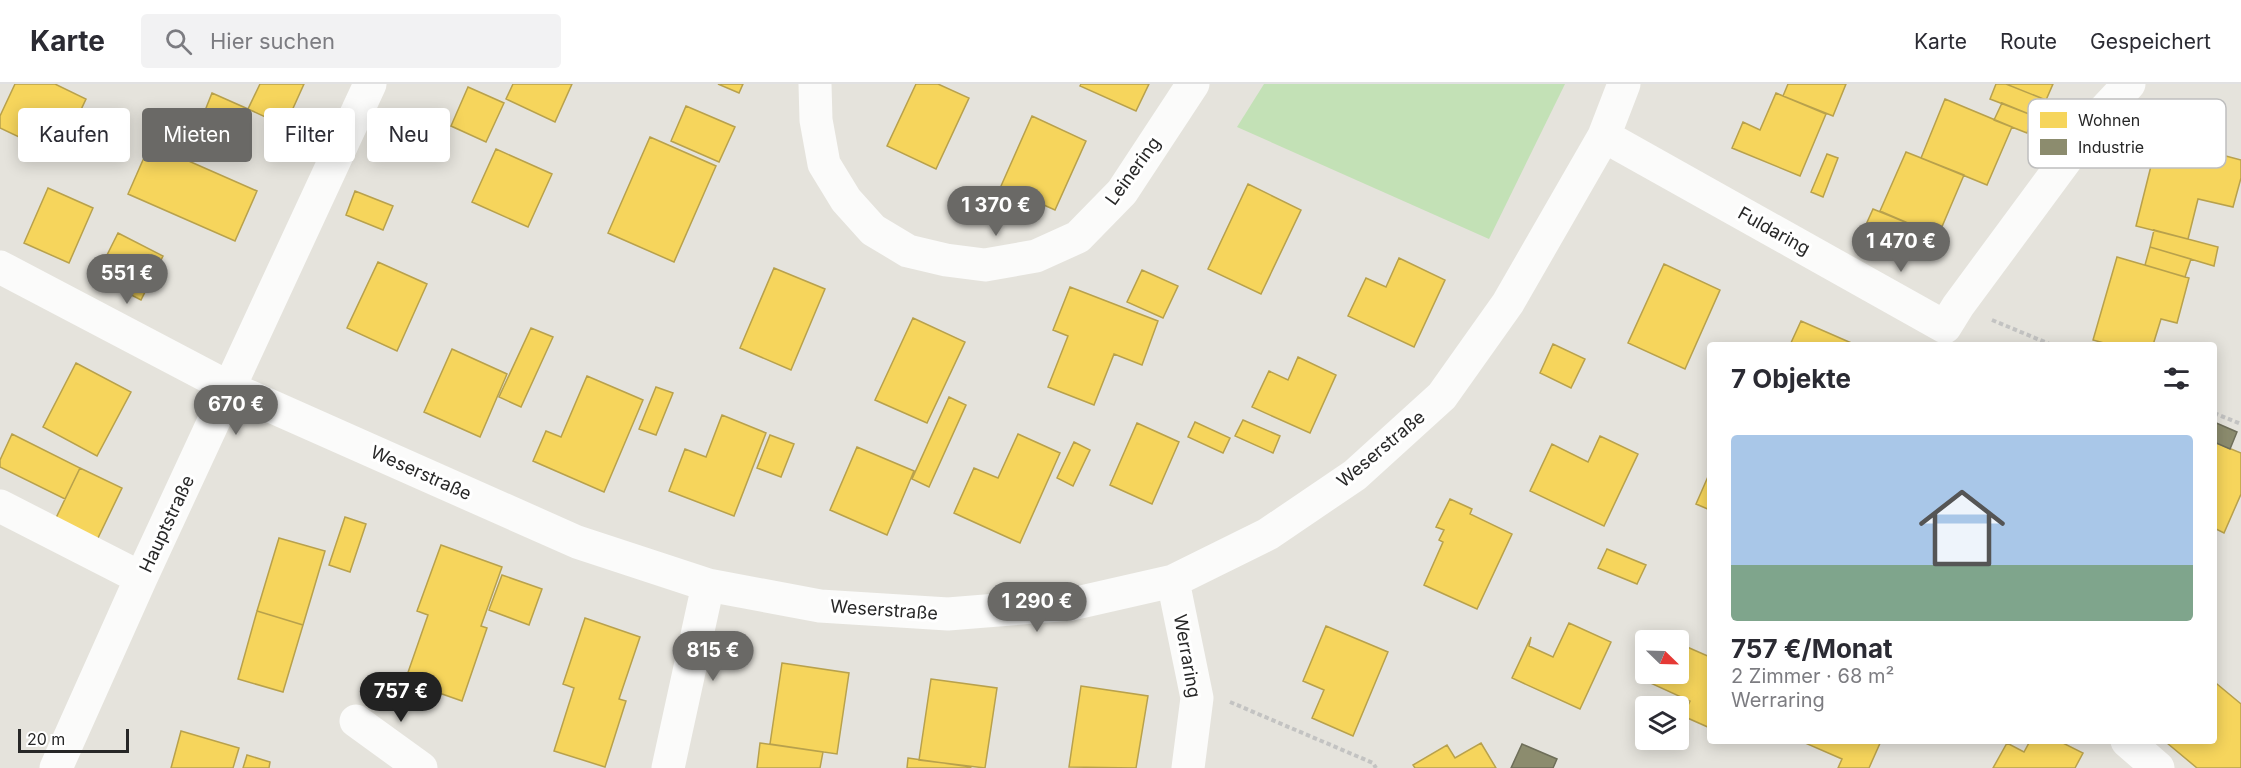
<!DOCTYPE html>
<html lang="de">
<head>
<meta charset="utf-8">
<style>
  :root { --surface:#fff; --page:#f2f2f3; --text:#2b2b33; --muted:#7c7c81; --line:#e1e1e2; --accent:#6a6966 }
  body { margin:0; font-family:Inter,sans-serif; background:var(--page); color:var(--text); height:100vh; display:flex; flex-direction:column; font-size:22px; white-space:nowrap }
  * { box-sizing:border-box; margin:0 }
  p { font-size:20px; color:var(--muted) }
  .icon { flex:none; width:33px; height:33px; fill:none; stroke:currentColor; stroke-width:2; stroke-linecap:round; stroke-linejoin:round }
  .map { position:relative; flex:1; overflow:hidden }
  .side { position:absolute; left:1707px; top:258px; width:510px; height:402px; display:flex; flex-direction:column; background:var(--surface); border-radius:6px; box-shadow:0 3px 15px #0003 }
  .side>* { flex:none }
  .guide { position:absolute; left:18px; top:24px; width:570px; height:54px; display:flex; gap:12px }
  .needle { width:39px; rotate:113deg }
  .controls { position:absolute; left:1635px; top:546px; display:grid; gap:12px }
  .controls a { display:grid; place-items:center; width:54px; height:54px; border-radius:6px; background:var(--surface); box-shadow:0 3px 15px #0003; font-size:30px }
  .scale { position:absolute; left:18px; bottom:15px; width:111px; box-sizing:border-box; padding-left:6px; border:3px solid #272727; border-top:0; font-size:16px; line-height:21px; white-space:nowrap; color:#272727; -webkit-text-stroke:4px #fff; paint-order:stroke }
  .price { position:absolute; translate:-50% -51px; padding:0 14px; border-radius:21px; background:var(--accent); color:#fff; font-size:20px; line-height:39px; filter:drop-shadow(0 2px 3px #0008) }
  .price::after { content:''; position:absolute; left:50%; top:36px; width:18px; height:14px; margin-left:-9px; background:inherit; clip-path:polygon(0 0,100% 0,50% 100%) }
  .price.on { background:#222; color:#fff }
  ul { padding:0; list-style:none }
  li { display:grid; align-content:center; gap:12px; height:318px; padding:0 24px }
  li span { display:grid; place-items:center; height:186px; border-radius:6px; color:#555 }
  li>.icon { margin-inline-start:auto }
  span .icon { width:108px; height:108px; fill:#fffc; stroke-width:1 }
  li b { font-size:26px }
  h2 { display:flex; justify-content:space-between; align-items:center; height:72px; padding:0 24px; font-size:26px }
  .chip { padding:0 21px; border-radius:6px; background:var(--surface); box-shadow:0 3px 15px #0003; font-size:21px; line-height:54px }
  .chip.on { background:var(--accent); color:#fff }
  header { display:flex; align-items:center; gap:36px; box-sizing:border-box; height:84px; padding:0 30px; background:var(--surface); border-bottom:2px solid var(--line) }
  header strong { font-size:28px }
  nav { display:flex; gap:33px; margin-inline-start:auto; font-size:21px }
  .search { width:420px; height:54px; background:var(--page); display:flex; align-items:center; gap:15px; box-sizing:border-box; padding:0 21px; border-radius:6px; color:var(--muted); font-size:22px }
  .map>svg:first-child { display:block }
  .green { fill:#c3e1b6 }
  .homes { fill:#f6d55c; stroke:#b8a14c; stroke-width:1.5 }
  .industry { fill:#8c8c6e; stroke:#6e6e59; stroke-width:1.5 }
  .lines { fill:none; stroke-linecap:round; stroke-linejoin:round }
  .path { stroke:#c3c3c2; stroke-width:4; stroke-dasharray:4.5 3; stroke-linecap:butt }
  .minor { stroke:#fbfbfa; stroke-width:33 }
  .labels { text-anchor:middle; stroke-width:6; stroke-linejoin:round; paint-order:stroke }
  .street-label { font-size:18px; fill:#272727; stroke:#fff }
  .key { fill:#fff; stroke:#bebebe; stroke-width:1.5 }
  .key-label { font-size:16px; fill:#272727 }
</style>
</head>
<body>
<header>
<strong>Karte</strong>
<div class="search"><svg class="icon" aria-label="search" viewBox="0 0 24 24"><circle cx="10" cy="10" r="6"/><path d="M15 15l6 6"/></svg>Hier suchen</div>
<nav><a>Karte</a><a>Route</a><a>Gespeichert</a></nav>
</header>
<div class="map">
<svg width="2241" height="684" viewBox="0 0 2241 684">
  <rect width="100%" height="100%" fill="#e5e3dc"/>
  <path class="green" d="M1264,0H1565L1489,155L1237,43Z"/>
  <path class="homes" d="M15,0H55L86,15L59,72L0,44V32Z
    M260,0H304L285,42L248,25Z
    M513,0H572L555,38L506,15Z
    M718,0H743L739,9Z
    M916,0H938L969,14L936,85L887,62Z
    M1081,0H1149L1136,27L1080,2Z
    M1788,0H1846L1833,32L1783,12Z
    M1996,0H2006L2041,14L2034,32L1990,15Z
    M2006,0H2053L2046,16Z
    M468,3L504,19L486,58L451,42Z
    M212,9L248,25L238,50L202,34Z
    M1776,9L1826,30L1800,92L1732,64L1743,38L1760,46Z
    M1945,15L2012,43L1987,101L1921,74Z
    M2002,19L2034,32L2027,49L1994,36Z
    M686,22L735,43L719,78L671,57Z
    M1032,32L1086,57L1055,126L1001,102Z
    M650,53L716,82L674,178L608,149Z
    M2158,54L2241,76V94L2233,123L2198,115L2188,155L2136,142Z
    M150,60L257,107L235,157L128,110Z
    M496,65L552,90L528,143L472,118Z
    M1906,68L1964,91L1938,152L1880,127Z
    M1827,70L1838,74L1823,113L1811,108Z
    M1248,100L1301,126L1261,210L1208,185Z
    M48,104L93,124L69,179L24,159Z
    M355,107L393,122L383,146L346,131Z
    M1873,125L1905,138L1897,158L1864,145Z
    M2154,146L2218,163L2214,182L2150,163Z
    M118,149L163,172L141,216L96,193Z
    M2150,163L2191,175L2185,193L2145,181Z
    M2117,173L2189,194L2177,239L2161,235L2153,261H2111L2093,256Z
    M1399,174L1445,196L1414,263L1348,232L1366,194L1386,203Z
    M378,178L427,200L397,267L347,244Z
    M1664,180L1720,206L1685,285L1628,259Z
    M774,184L825,205L791,286L740,264Z
    M1142,186L1178,202L1163,234L1127,218Z
    M1070,203L1158,237L1142,281L1114,270L1094,321L1048,303L1068,252L1053,246Z
    M913,234L965,258L927,339L875,316Z
    M1801,237L1856,261H1790Z
    M531,244L553,253L521,323L499,313Z
    M1553,260L1585,275L1571,304L1540,289Z
    M452,265L507,290L480,353L424,328Z
    M1298,273L1336,291L1310,349L1252,323L1269,287L1288,296Z
    M76,279L131,308L97,372L43,343Z
    M587,292L643,316L604,408L533,377L546,347L561,353Z
    M656,303L673,309L656,351L639,345Z
    M949,313L966,321L929,403L912,395Z
    M722,331L766,349L734,432L669,407L685,365L706,373Z
    M1243,336L1280,352L1273,369L1235,352Z
    M1195,338L1230,354L1223,369L1188,353Z
    M1137,339L1179,358L1152,420L1110,401Z
    M12,350L80,384L65,415L0,383V376Z
    M1018,350L1060,369L1020,459L954,429L974,384L998,394Z
    M770,351L794,360L781,393L757,384Z
    M1600,352L1638,370L1604,442L1530,407L1552,360L1588,378Z
    M1074,358L1090,366L1073,402L1057,394Z
    M2214,358L2241,369V410L2224,449L2214,444Z
    M857,363L914,387L887,451L830,426Z
    M80,384L122,404L97,456L55,436Z
    M1710,388V426L1696,420Z
    M1450,415L1472,425L1470,430L1512,450L1477,525L1424,501L1443,458L1439,456L1444,446L1436,443Z
    M345,433L366,440L350,488L329,481Z
    M279,454L325,467L303,541L257,527Z
    M441,461L502,483L481,542L487,544L462,617L405,597L428,531L417,527Z
    M1607,465L1646,481L1637,500L1598,484Z
    M502,491L542,505L529,541L489,526Z
    M257,527L303,541L283,608L238,595Z
    M585,534L640,553L619,615L626,617L605,683L554,667L574,604L563,600Z
    M1569,539L1611,558L1580,625L1512,594L1531,553L1529,562L1553,573Z
    M1326,542L1388,568L1353,652L1312,634L1324,606L1303,597Z
    M1678,559L1710,573V644L1683,632L1690,617L1646,597L1650,590H1678Z
    M782,579L849,589L837,670L770,660Z
    M931,595L997,604L985,684L919,676Z
    M2217,600L2241,620V684H2197L2167,659L2169,657H2214V603Z
    M1081,602L1148,612L1136,684L1069,683Z
    M181,647L239,664L233,684H171Z
    M1806,657H1881L1869,684H1838L1842,675L1805,659Z
    M2030,657H2059L2083,669L2075,684H1993L2007,659L2024,668Z
    M760,659L823,668L820,684H757Z
    M1481,659L1496,684H1415L1413,681L1447,661L1455,674Z
    M247,671L270,678L269,684H243Z
    M908,674L971,683L970,684H907Z"/>
  <path class="industry" d="M2214,338L2237,348L2230,365L2214,358Z
    M1522,660L1557,675L1553,684H1511Z"/>
  <g class="lines">
    <path class="path" d="M1992,236L2052,261
      M2214,329L2241,340
      M1230,618L1373,679L1376,684"/>
    <path class="minor" d="M815,0L816,36L824,80L846,116L873,146L908,167L946,176L985,181L1036,172L1078,153L1122,108L1193,0
      M1604,52L1945,243L1958,222L2096,35L2129,0
      M0,183L230,304L577,458L708,501L820,522L948,530L1072,520L1173,497L1268,450L1355,391L1442,312L1508,219L1604,52L1624,0
      M0,422L141,494
      M1173,497L1197,614L1188,684
      M356,637L421,684
      M2127,657L2158,684
      M56,684L141,494L370,0
      M668,684L708,501"/>
  </g>
  <g class="labels">
    <g class="street-label">
      <text transform="translate(1133 87) rotate(-54)" y="6">Leinering</text>
      <text transform="translate(1774 147) rotate(29)" y="6">Fuldaring</text>
      <text transform="translate(1381 365) rotate(-40)" y="6">Weserstraße</text>
      <text transform="translate(421 389) rotate(24)" y="6">Weserstraße</text>
      <text transform="translate(167 440) rotate(-65)" y="6">Hauptstraße</text>
      <text transform="translate(884 526) rotate(4)" y="6">Weserstraße</text>
      <text transform="translate(1187 572) rotate(80)" y="6">Werraring</text>
    </g>
  </g>
  <rect x="2028" y="15" width="198" height="69" rx="9" class="key"/>
  <rect x="2040" y="28" width="27" height="16" fill="#f6d55c"/>
  <rect x="2040" y="55" width="27" height="16" fill="#8c8c6e"/>
  <g class="key-label">
    <text x="2078" y="42">Wohnen</text>
    <text x="2078" y="69">Industrie</text>
  </g>
</svg>
<div class="controls">
<a><svg class="needle" viewBox="-14 -14 28 28"><path d="M0-13l5 13h-10z" fill="#e53935"/><path d="M0 13l5-13h-10z" fill="#7c7c81"/></svg></a>
<a><svg class="icon" aria-label="layers" viewBox="0 0 24 24"><path d="M12 4l9 5-9 5-9-5zM3 14l9 5 9-5"/></svg></a>
</div>
<div class="scale">20 m</div>
<b class="price" style="left:996px;top:153px">1 370 €</b>
<b class="price" style="left:1901px;top:189px">1 470 €</b>
<b class="price" style="left:127px;top:221px">551 €</b>
<b class="price" style="left:236px;top:352px">670 €</b>
<b class="price" style="left:1037px;top:549px">1 290 €</b>
<b class="price" style="left:713px;top:598px">815 €</b>
<b class="price on" style="left:401px;top:639px">757 €</b>
<div class="guide">
<a class="chip">Kaufen</a>
<a class="chip on">Mieten</a>
<a class="chip">Filter</a>
<a class="chip">Neu</a>
</div>
<section class="side">
<h2>7 Objekte<svg class="icon" aria-label="filters" viewBox="0 0 24 24"><path d="M4 7h16M4 17h16"/><circle cx="9" cy="7" r="2"/><circle cx="15" cy="17" r="2"/></svg></h2>
<ul>
<li><span style="background:linear-gradient(#a9c7e8 70%,#7fa58c 0)"><svg class="icon" aria-label="home" viewBox="0 0 24 24"><path d="M3 11l9-7 9 7M6 9v11h12V9"/></svg></span><div><b>757 €/Monat</b><p>2 Zimmer · 68 m²</p><p>Werraring</p></div></li>
</ul>
</section>
</div>
</body>
</html>
